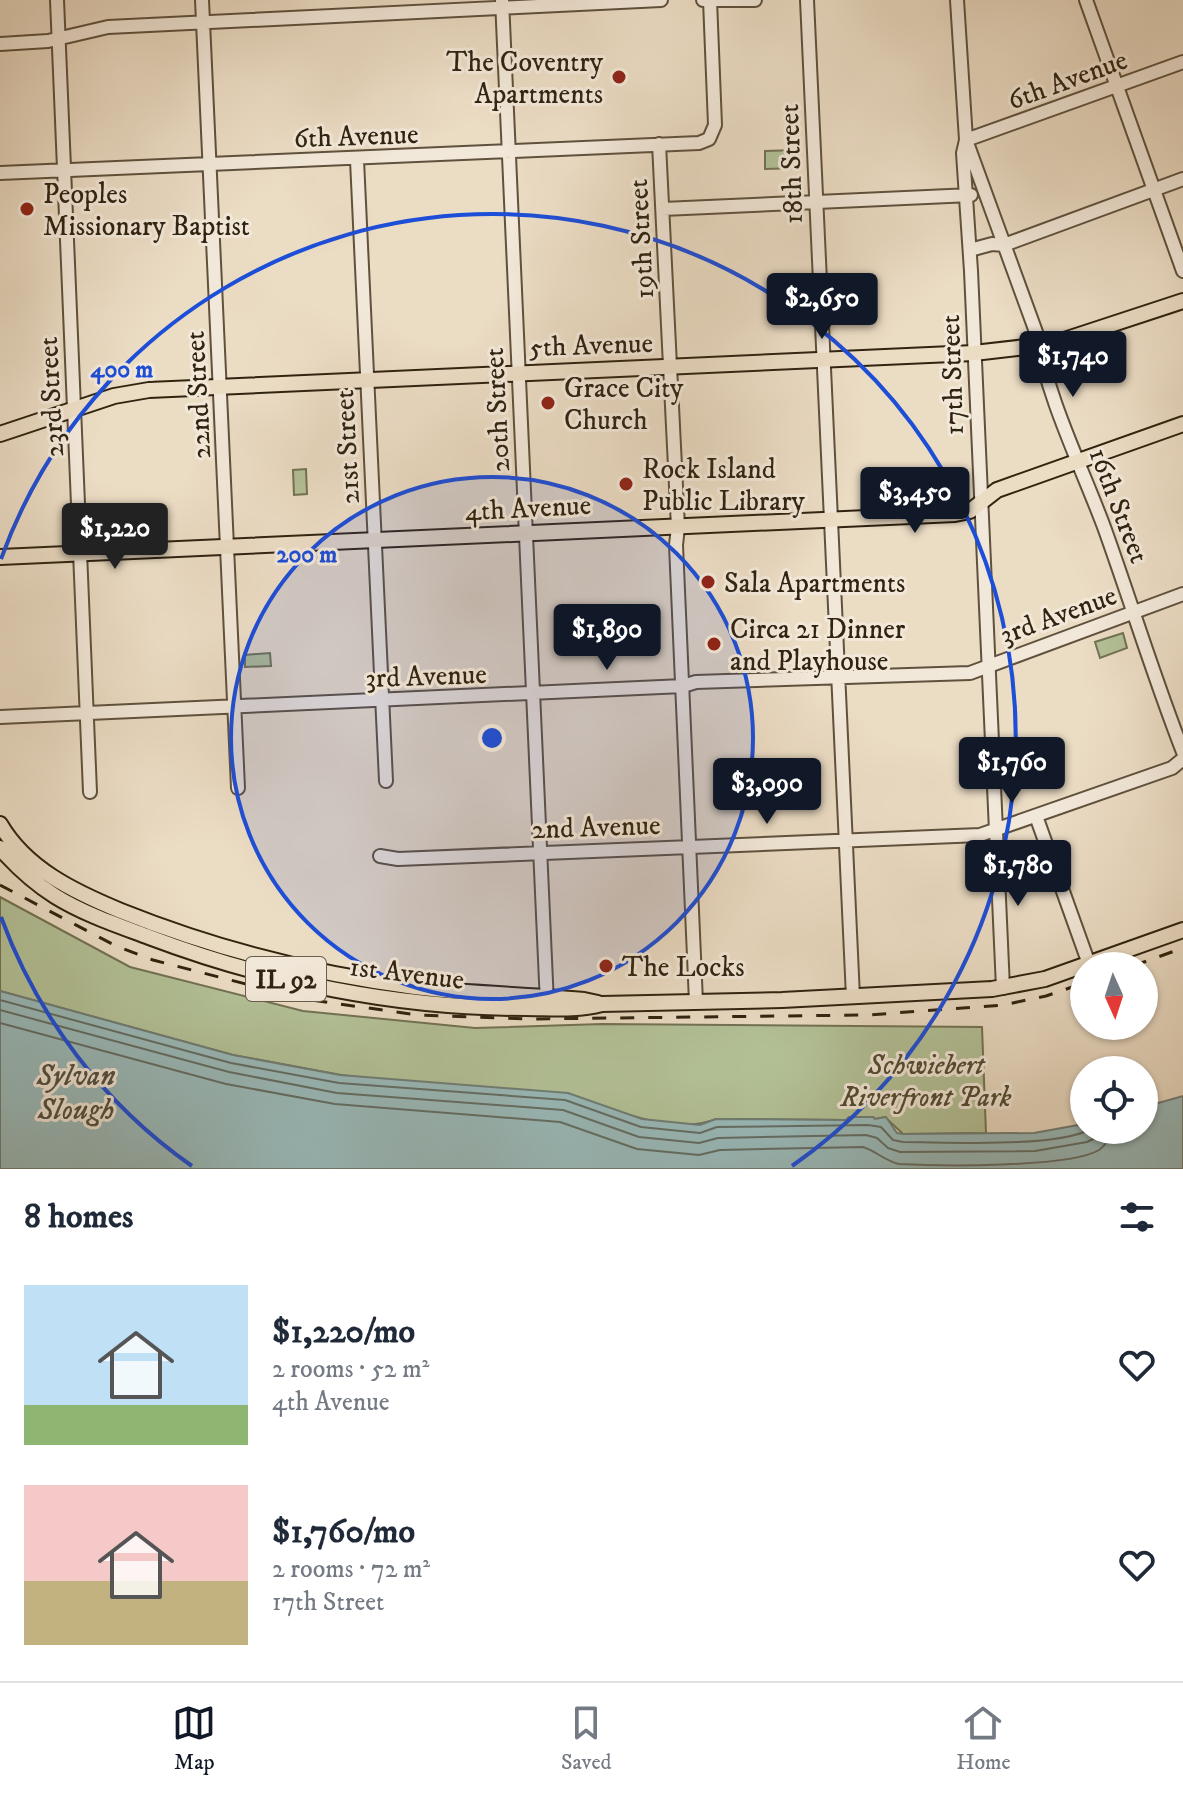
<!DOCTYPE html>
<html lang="en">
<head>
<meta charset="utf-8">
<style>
  :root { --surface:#fff; --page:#f6f6f7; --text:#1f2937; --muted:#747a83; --line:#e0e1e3; --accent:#111827 }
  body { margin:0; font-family:"IM FELL DW Pica",serif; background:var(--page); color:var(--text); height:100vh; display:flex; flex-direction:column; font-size:30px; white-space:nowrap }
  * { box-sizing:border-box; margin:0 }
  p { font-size:26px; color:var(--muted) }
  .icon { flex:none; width:44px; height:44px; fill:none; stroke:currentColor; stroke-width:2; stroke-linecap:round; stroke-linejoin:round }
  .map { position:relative; height:1169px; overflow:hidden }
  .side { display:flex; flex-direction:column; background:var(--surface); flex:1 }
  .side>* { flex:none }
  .needle { width:52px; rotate:177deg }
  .controls { position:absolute; left:1070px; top:952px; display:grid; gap:16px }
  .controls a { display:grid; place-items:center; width:88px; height:88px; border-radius:50%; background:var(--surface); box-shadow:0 2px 6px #0004; font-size:40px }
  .price { position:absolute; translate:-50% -68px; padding:0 18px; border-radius:8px; background:var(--accent); color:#fff; font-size:26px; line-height:52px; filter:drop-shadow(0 2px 4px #0008) }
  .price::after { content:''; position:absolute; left:50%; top:48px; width:24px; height:18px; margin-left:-12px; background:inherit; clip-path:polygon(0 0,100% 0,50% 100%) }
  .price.on { background:#222; color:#fff }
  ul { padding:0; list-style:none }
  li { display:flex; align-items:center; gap:24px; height:200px; padding:0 24px }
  li span { display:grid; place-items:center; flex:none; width:224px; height:160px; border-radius:0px; color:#555 }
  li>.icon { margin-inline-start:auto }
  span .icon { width:96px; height:96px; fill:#fffc; stroke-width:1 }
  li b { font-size:34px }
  h2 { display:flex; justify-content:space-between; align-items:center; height:96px; padding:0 24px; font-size:34px }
  .dock { display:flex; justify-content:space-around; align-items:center; height:112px; border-top:2px solid var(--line); background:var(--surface); font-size:22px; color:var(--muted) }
  .dock a { display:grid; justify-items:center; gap:4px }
  .dock .on { color:var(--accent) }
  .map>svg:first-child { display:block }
  .green { fill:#b3c197; stroke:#727254; stroke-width:2 }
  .water { fill:#99baba; stroke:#6f7e76; stroke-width:2 }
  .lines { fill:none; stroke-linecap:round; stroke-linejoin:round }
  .shore { stroke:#646e65; stroke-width:2 }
  .minor-casing { stroke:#5f513d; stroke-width:16 }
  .major-casing { stroke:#302310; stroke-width:18 }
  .minor { stroke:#f2e8d9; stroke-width:12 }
  .major { stroke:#ebdcc4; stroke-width:14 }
  .rail { stroke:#302310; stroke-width:3; stroke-dasharray:14 14; stroke-linecap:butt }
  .ring { fill:none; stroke:#1d4ed8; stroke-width:4 }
  .poi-dot { fill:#8f2418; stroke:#f2e8d9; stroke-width:3 }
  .labels { text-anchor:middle; stroke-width:6; stroke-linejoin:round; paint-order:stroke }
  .shield { fill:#f2e8d9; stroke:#6a5e4c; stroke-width:2 }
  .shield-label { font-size:26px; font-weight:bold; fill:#302310 }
  .poi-label { font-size:28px; fill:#302310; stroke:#f2e8d9; text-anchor:start }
  .street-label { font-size:28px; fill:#302310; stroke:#f2e8d9 }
  .park-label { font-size:28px; font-style:italic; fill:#514a32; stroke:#f2e8d9 }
  .water-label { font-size:30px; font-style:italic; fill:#505043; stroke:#f2e8d9 }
  .centre { fill:#1d4ed8; stroke:#f2e8d9; stroke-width:4 }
  .ring-label { font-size:24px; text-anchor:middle; font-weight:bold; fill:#1d4ed8; stroke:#f2e8d9; stroke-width:6; stroke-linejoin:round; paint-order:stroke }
</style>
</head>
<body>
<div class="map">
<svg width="1183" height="1169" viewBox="0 0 1183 1169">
  <rect width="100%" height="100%" fill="#ebdcc4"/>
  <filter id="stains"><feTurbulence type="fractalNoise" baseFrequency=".0025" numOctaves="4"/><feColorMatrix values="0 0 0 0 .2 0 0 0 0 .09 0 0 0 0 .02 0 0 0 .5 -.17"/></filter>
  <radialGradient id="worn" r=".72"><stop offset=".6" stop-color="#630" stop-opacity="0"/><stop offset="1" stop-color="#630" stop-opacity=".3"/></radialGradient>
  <path class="green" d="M797,150L798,168L765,169V151Z
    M306,469L307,494L294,495L293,470Z
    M1123,633L1127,648L1100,658L1095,642Z
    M270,653L271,666L245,667V655Z
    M0,897L130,967L303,1011L475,1028L602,1024L982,1027L986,1133L903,1134L885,1117L875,1119L873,1117H849L846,1120L716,1119C682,1133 639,1118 605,1108L341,1075L233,1055L0,991Z"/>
  <path class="water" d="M0,991L233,1055L340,1075L568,1093L642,1119L700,1125L716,1119L846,1120L849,1117H873L875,1119L886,1117L897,1133L903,1134L1034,1133L1084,1124V1130H1144V1107L1183,1096V1169H0Z"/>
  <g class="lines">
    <path class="shore" d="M0,1000L231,1063L339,1083L565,1100L641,1127L700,1133L717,1127L868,1125L881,1127L893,1140L903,1142C948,1142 1052,1148 1089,1130
      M0,1010L229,1072L337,1093L563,1110L639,1137L699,1143L718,1138L866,1135L877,1138L888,1148L900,1152L1035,1151L1087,1142L1095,1138L1101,1130
      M0,1023L226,1084L335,1104L560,1122L637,1149L699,1155L720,1150L863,1147C876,1151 885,1161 899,1164C938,1166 1069,1168 1099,1150C1106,1145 1110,1138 1113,1130"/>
    <g class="minor-casing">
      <path id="minor" d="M57,0L90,792
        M202,0L238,788
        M502,0L547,1004
        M703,0H755
        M807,0L853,997
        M957,0L966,140L963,153L971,271L1003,988
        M1086,0L1183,271
        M0,44L48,41L108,27L661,0
        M966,140L1036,332C1048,400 1080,463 1104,527C1131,602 1154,678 1183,752
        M966,140L1183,62
        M659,144L678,527L676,545L696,1002
        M357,160L386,781
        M0,173L699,143L709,139L715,125L710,0
        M663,209L971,195
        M970,250L992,244L1004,245L1183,179
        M0,717L683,686L696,682L970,673L1183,594
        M1036,816L1089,964
        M380,856L398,859L980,835L1172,768L1183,759"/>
    </g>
    <g class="major-casing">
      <path id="major" d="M0,434L114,396L149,390L974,353L1052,344L1183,301
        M0,557L955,514L970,511L997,490L1183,424
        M0,824C26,869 75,892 121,911C216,949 313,974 415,987C471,994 528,995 584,1000L598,1003
        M0,848C16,866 34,883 55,896C84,914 117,925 149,937C268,982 397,1008 524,1008C551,1008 575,1011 602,1004L782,1000L992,989L1045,979L1183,930"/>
    </g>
    <use href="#minor" class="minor"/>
    <use href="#major" class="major"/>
    <path class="rail" d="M0,885L116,946L153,960L304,999L418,1015L532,1019L868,1015L1003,1005L1046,996L1084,983
      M1133,966L1183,948"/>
  </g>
  <circle cx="492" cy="738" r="261" fill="#1d4ed8" fill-opacity=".12"/>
  <g class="ring">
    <circle cx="492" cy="738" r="261"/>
    <path d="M192 1166A523 523 0 0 1 1 917M1 559A523 523 0 1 1 792 1166"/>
  </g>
  <g class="poi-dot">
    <circle cx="619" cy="77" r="8"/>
    <circle cx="27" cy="209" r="8"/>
    <circle cx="548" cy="403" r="8"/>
    <circle cx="626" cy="484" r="8"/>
    <circle cx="708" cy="582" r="8"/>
    <circle cx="714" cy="644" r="8"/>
    <circle cx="606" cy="966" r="8"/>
  </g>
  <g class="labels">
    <rect class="shield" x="246" y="957" width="80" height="44" rx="6"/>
    <g class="shield-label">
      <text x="286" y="988">IL 92</text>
    </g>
    <g class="poi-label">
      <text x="603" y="71" text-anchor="end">The Coventry<tspan x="603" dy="32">Apartments</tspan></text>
      <text x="43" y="203">Peoples<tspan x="43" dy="32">Missionary Baptist</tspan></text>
      <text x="564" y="397">Grace City<tspan x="564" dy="32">Church</tspan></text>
      <text x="642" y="478">Rock Island<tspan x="642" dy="32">Public Library</tspan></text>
      <text x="724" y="592">Sala Apartments</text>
      <text x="730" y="638">Circa 21 Dinner<tspan x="730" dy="32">and Playhouse</tspan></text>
      <text x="622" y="976">The Locks</text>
    </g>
    <g class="street-label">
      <text transform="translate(1067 79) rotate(-20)" y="10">6th Avenue</text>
      <text transform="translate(356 135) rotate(-2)" y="10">6th Avenue</text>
      <text transform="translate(790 164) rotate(-92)" y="10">18th Street</text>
      <text transform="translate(640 239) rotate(-93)" y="10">19th Street</text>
      <text transform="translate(591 344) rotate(-2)" y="10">5th Avenue</text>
      <text transform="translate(951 375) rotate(-92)" y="10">17th Street</text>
      <text transform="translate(197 395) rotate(-93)" y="10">22nd Street</text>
      <text transform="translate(50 397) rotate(-93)" y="10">23rd Street</text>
      <text transform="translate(496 410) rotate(-93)" y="10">20th Street</text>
      <text transform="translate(346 447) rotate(-93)" y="10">21st Street</text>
      <text transform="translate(1120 505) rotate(69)" y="10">16th Street</text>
      <text transform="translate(528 507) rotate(-3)" y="10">4th Avenue</text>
      <text transform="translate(1058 614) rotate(-20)" y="10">3rd Avenue</text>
      <text transform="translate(426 675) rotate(-2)" y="10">3rd Avenue</text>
      <text transform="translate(596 826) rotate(-2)" y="10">2nd Avenue</text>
      <text transform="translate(407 972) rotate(7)" y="10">1st Avenue</text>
    </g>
    <g class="park-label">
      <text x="926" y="1074">Schwiebert<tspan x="926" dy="32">Riverfront Park</tspan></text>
    </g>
    <g class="water-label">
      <text x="76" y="1085">Sylvan<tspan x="76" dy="34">Slough</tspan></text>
    </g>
  </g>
  <circle cx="492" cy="738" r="12" class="centre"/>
  <g class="ring-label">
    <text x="122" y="377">400 m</text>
    <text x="307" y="562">200 m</text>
  </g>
  <rect width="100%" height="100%" filter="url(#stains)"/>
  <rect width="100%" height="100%" fill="url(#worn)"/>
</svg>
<div class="controls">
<a><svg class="needle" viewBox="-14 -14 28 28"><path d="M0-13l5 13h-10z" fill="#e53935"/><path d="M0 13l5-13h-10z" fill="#747a83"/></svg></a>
<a><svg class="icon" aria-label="locate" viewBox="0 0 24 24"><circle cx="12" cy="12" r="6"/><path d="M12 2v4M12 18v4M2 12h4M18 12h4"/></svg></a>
</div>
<b class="price" style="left:822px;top:341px">$2,650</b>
<b class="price" style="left:1073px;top:399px">$1,740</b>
<b class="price" style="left:915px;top:535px">$3,450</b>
<b class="price on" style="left:115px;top:571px">$1,220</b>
<b class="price" style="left:607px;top:672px">$1,890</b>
<b class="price" style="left:1012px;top:805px">$1,760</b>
<b class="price" style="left:767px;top:826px">$3,090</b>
<b class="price" style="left:1018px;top:908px">$1,780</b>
</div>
<section class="side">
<h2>8 homes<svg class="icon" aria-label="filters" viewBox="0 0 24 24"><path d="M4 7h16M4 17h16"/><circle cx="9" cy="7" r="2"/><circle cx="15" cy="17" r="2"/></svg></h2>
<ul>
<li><span style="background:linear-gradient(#bfe0f5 75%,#8fb573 0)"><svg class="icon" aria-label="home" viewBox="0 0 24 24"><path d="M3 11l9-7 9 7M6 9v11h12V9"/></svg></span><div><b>$1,220/mo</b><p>2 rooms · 52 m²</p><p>4th Avenue</p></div><svg class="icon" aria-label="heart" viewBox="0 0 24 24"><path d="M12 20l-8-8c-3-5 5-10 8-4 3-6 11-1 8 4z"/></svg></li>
<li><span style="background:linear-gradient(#f6c9c9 60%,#c2b280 0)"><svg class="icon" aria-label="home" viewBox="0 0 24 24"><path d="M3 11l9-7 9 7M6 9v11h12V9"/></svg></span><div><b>$1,760/mo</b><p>2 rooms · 72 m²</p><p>17th Street</p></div><svg class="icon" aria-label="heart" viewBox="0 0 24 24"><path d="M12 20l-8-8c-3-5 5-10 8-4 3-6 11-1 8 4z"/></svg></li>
</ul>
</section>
<nav class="dock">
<a class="on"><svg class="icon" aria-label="map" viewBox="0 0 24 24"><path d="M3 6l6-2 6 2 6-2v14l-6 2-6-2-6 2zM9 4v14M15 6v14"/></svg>Map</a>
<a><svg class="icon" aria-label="saved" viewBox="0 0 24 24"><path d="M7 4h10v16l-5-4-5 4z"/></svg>Saved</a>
<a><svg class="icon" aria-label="home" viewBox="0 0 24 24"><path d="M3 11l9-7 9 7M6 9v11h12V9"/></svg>Home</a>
</nav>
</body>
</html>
